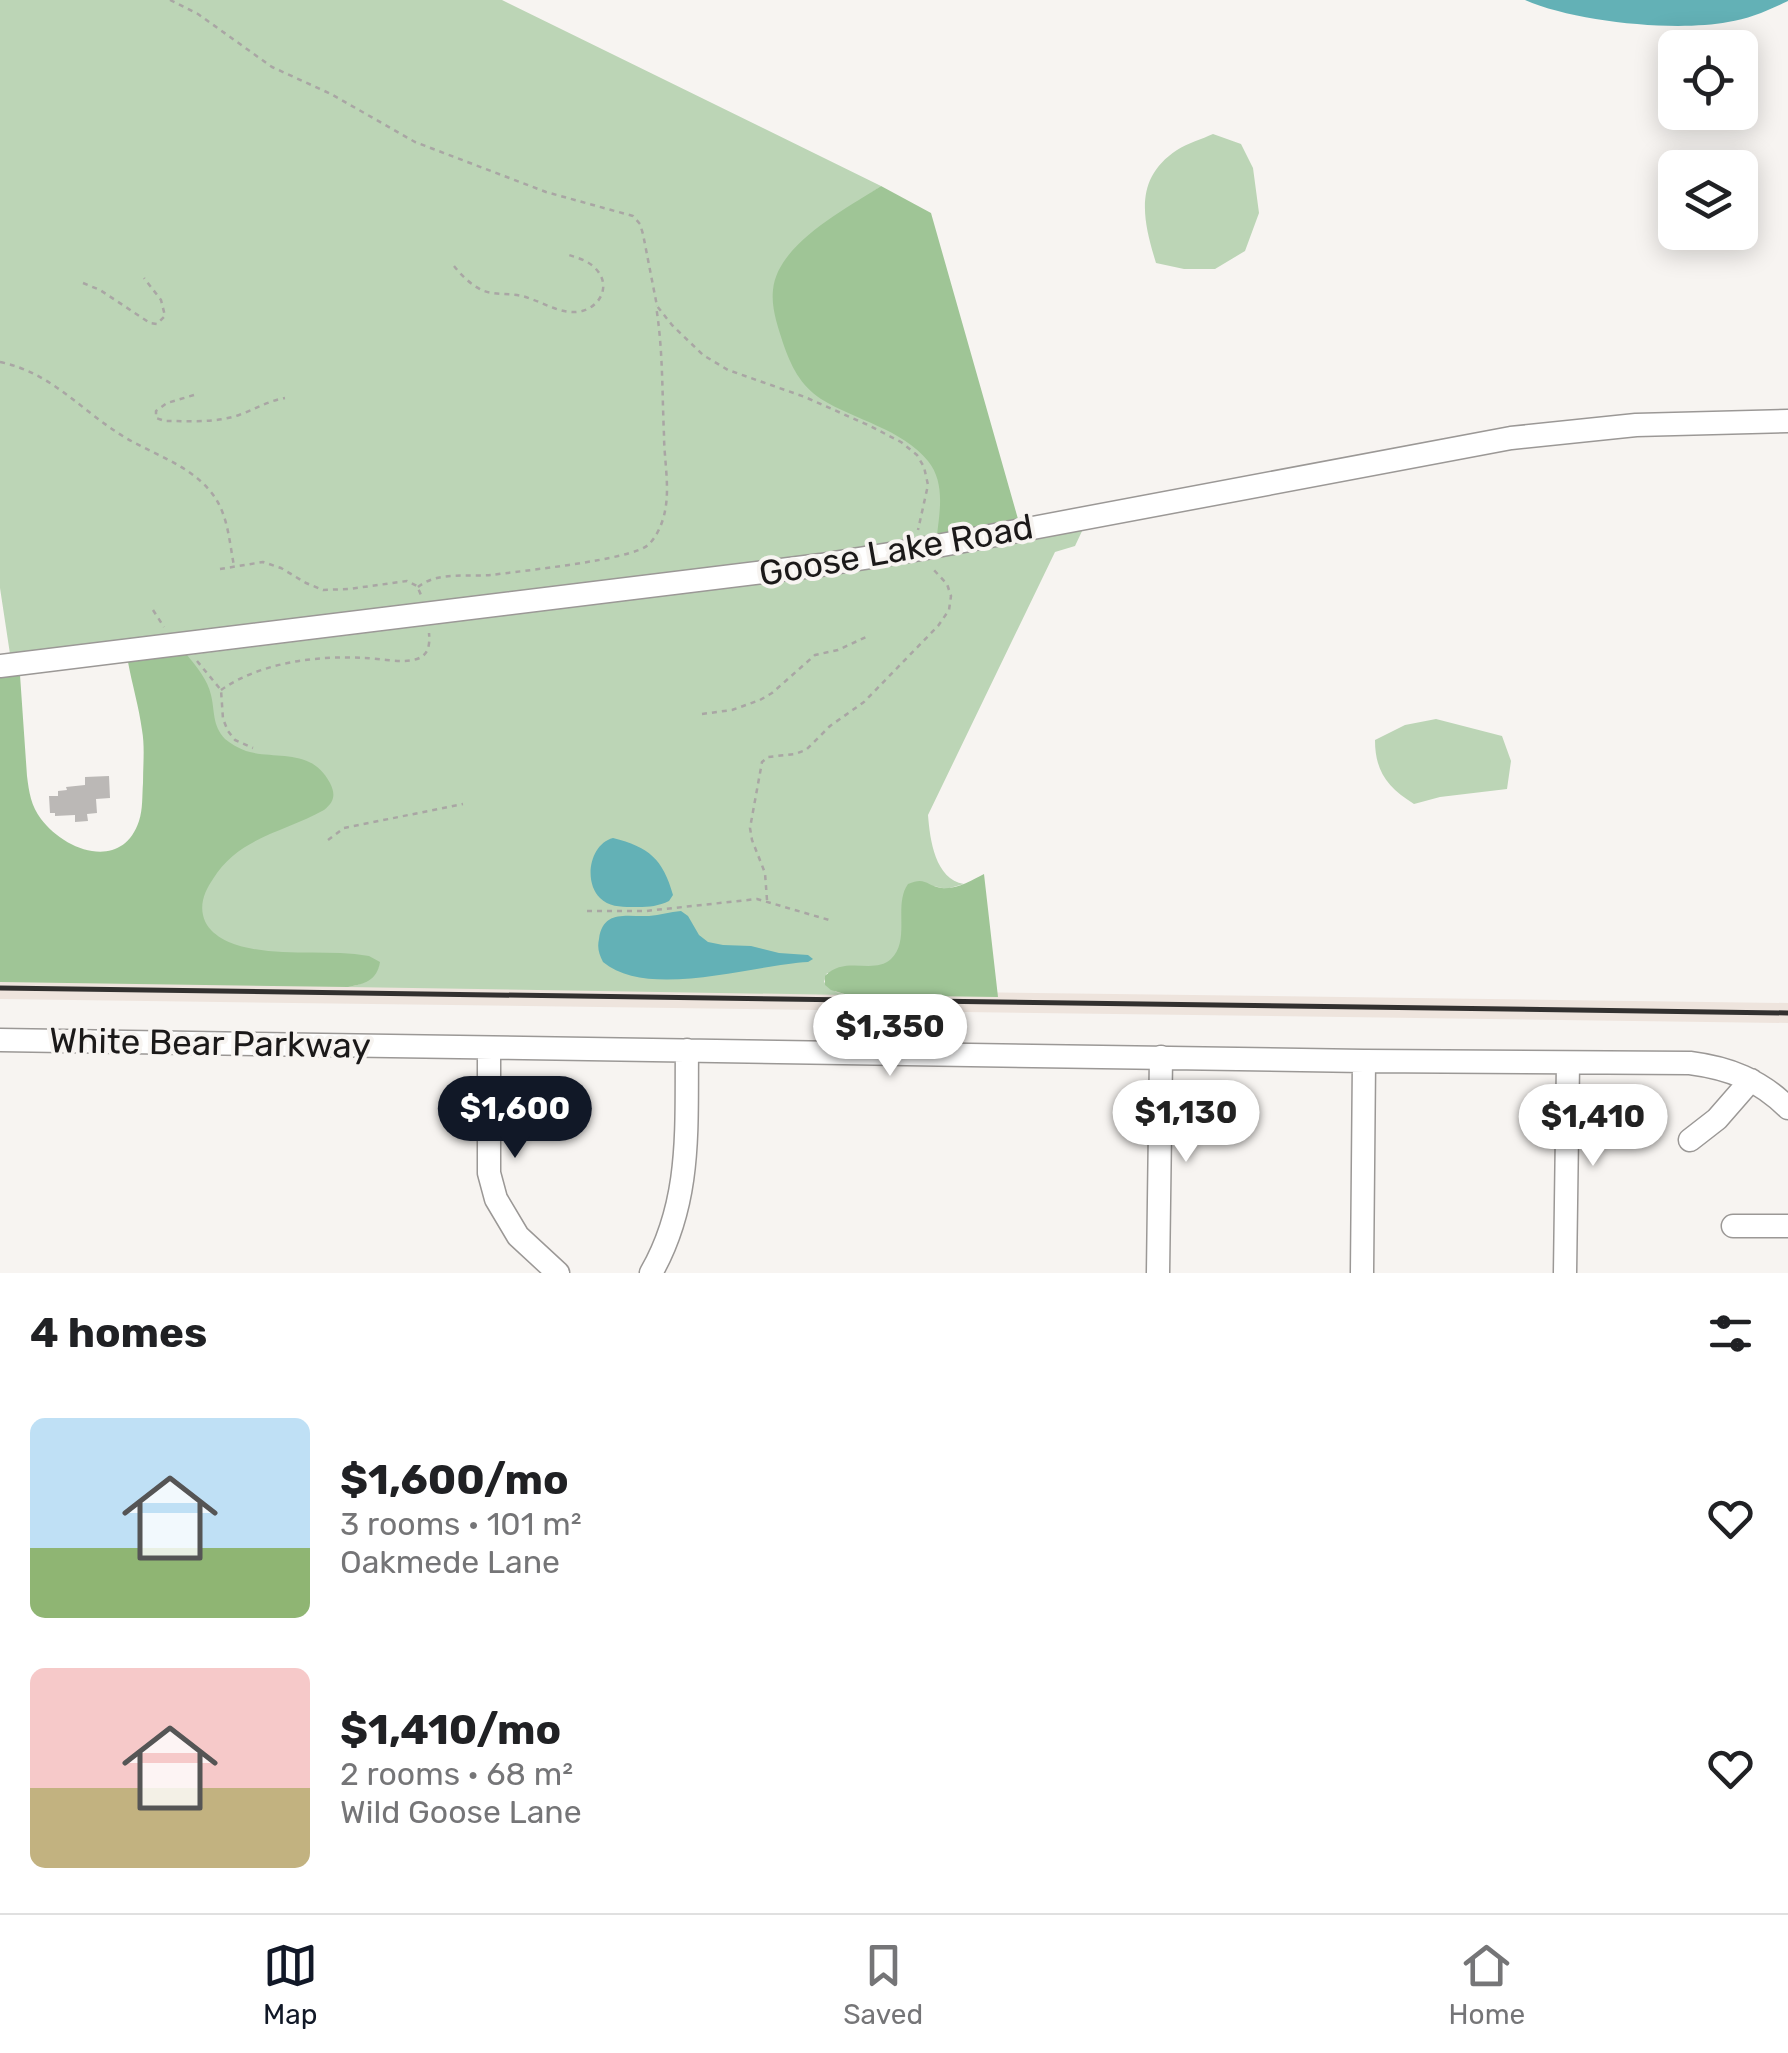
<!DOCTYPE html>
<html lang="en">
<head>
<meta charset="utf-8">
<style>
  :root { --surface:#fff; --page:#f6f6f6; --text:#202124; --muted:#757577; --line:#e0e0e0; --accent:#111827 }
  body { margin:0; font-family:Rubik,sans-serif; background:var(--page); color:var(--text); height:100vh; display:flex; flex-direction:column; font-size:38px; white-space:nowrap }
  * { box-sizing:border-box; margin:0 }
  p { font-size:32px; color:var(--muted) }
  .icon { flex:none; width:55px; height:55px; fill:none; stroke:currentColor; stroke-width:2; stroke-linecap:round; stroke-linejoin:round }
  .map { position:relative; height:1273px; overflow:hidden }
  .side { display:flex; flex-direction:column; background:var(--surface); flex:1 }
  .side>* { flex:none }
  .buttons { position:absolute; left:1658px; top:30px; display:grid; gap:20px }
  .buttons a { display:grid; place-items:center; width:100px; height:100px; border-radius:15px; background:var(--surface); box-shadow:0 5px 25px #0003; font-size:50px }
  .price { position:absolute; translate:-50% -85px; padding:0 22px; border-radius:35px; background:#fff; color:#222; font-size:32px; line-height:65px; filter:drop-shadow(0 2px 5px #0008) }
  .price::after { content:''; position:absolute; left:50%; top:60px; width:30px; height:22px; margin-left:-15px; background:inherit; clip-path:polygon(0 0,100% 0,50% 100%) }
  .price.current { background:var(--accent); color:#fff }
  ul { padding:0; list-style:none }
  li { display:flex; align-items:center; gap:30px; height:250px; padding:0 30px }
  li span { display:grid; place-items:center; flex:none; width:280px; height:200px; border-radius:15px; color:#555 }
  li>.icon { margin-inline-start:auto }
  span .icon { width:120px; height:120px; fill:#fffc; stroke-width:1 }
  li b { font-size:42px }
  h2 { display:flex; justify-content:space-between; align-items:center; height:120px; padding:0 30px; font-size:42px }
  .tabs { display:flex; justify-content:space-around; align-items:center; height:140px; border-top:2px solid var(--line); background:var(--surface); font-size:28px; color:var(--muted) }
  .tabs a { display:grid; justify-items:center; gap:5px }
  .tabs .current { color:var(--accent) }
  .map>svg:first-child { display:block }
  .built { fill:#eee4dd }
  .green { fill:#bcd5b6 }
  .forest { fill:#9fc596 }
  .water { fill:#63b1b6 }
  .building { fill:#bbb8b6 }
  .lines { fill:none; stroke-linecap:round; stroke-linejoin:round }
  .minor-casing { stroke:#9b9896; stroke-width:25 }
  .path { stroke:#a9a6a4; stroke-width:2.5; stroke-dasharray:5 5; stroke-linecap:butt }
  .minor { stroke:#fff; stroke-width:22 }
  .rail { stroke:#32302f; stroke-width:5 }
  .labels { text-anchor:middle; stroke-width:8; stroke-linejoin:round; paint-order:stroke }
  .street-label { font-size:35px; fill:#1b1919; stroke:#f7f4f1 }
</style>
</head>
<body>
<div class="map">
<svg width="1788" height="1273" viewBox="0 0 1788 1273">
  <rect width="100%" height="100%" fill="#f7f4f1"/>
  <path class="built" d="M0,979L1788,1003V1023L0,999Z"/>
  <path class="green" d="M0,0H502L881,186L871,193L981,468L950,533L764,562L10,654L0,588Z
    M1213,134L1241,144L1253,168L1259,213L1245,251L1215,269H1184L1156,263C1143,220 1133,179 1177,150C1188,143 1202,139 1213,134Z
    M1083,529L1075,546L1055,552L928,815C930,840 935,879 964,884L946,889L934,886L938,974L827,973L824,982L836,992L848,995L348,987C362,985 375,979 379,965L104,959L153,860L147,660L831,575Z
    M1436,719L1502,736L1511,761L1507,789L1440,797L1414,804C1387,787 1375,771 1375,740L1405,725Z"/>
  <path class="forest" d="M881,186L931,213L1018,519L937,535C940,510 945,482 928,461C902,429 855,420 821,399C800,385 791,366 783,343C778,327 771,308 773,290C777,244 846,209 881,186Z
    M187,655C196,666 208,680 211,695C215,711 212,725 225,739C231,744 238,748 246,751C276,760 311,747 330,783C336,795 334,802 324,810C285,832 239,837 213,879C206,889 200,902 203,915C207,934 228,943 244,947C285,957 328,949 369,956L380,962C377,981 364,984 348,987L0,982V677L20,675L27,776C29,792 31,806 41,819C65,851 122,872 139,821C143,809 142,796 143,783C143,765 145,747 142,730C139,707 132,684 128,662Z
    M984,874L998,997L848,995L831,990L825,985V976C845,955 874,975 891,959C911,940 893,905 908,884C926,876 926,886 942,888C956,890 972,880 984,874Z"/>
  <path class="water" d="M1525,0H1788V1C1769,10 1749,19 1728,22C1675,32 1575,22 1525,0Z
    M613,838C649,847 663,859 673,895L669,901C659,906 649,907 638,907C625,907 610,908 600,898C583,881 590,844 613,838Z
    M681,911L688,916L699,935L708,942L723,945L751,946L779,953L808,955L813,959L808,962C753,965 648,1000 603,962C599,954 597,948 599,939C603,909 627,917 649,916C660,915 670,912 681,911Z"/>
  <path class="building" d="M109,776L110,798L96,799L97,813L87,814L88,821L75,822V815L55,816V813H50L49,796H58V791L67,790L66,787L85,785V777Z"/>
  <g class="lines">
    <g class="minor-casing">
      <path id="minor" d="M0,666L821,565L921,549L1511,438L1636,425L1788,421
        M0,1040L1364,1061L1690,1063C1729,1068 1760,1080 1788,1108
        M489,1048V1173L496,1199L518,1236L558,1273
        M1690,1140L1717,1119L1751,1080
        M1733,1226H1788
        M651,1273C692,1201 686,1129 687,1050
        M1158,1273L1161,1057
        M1362,1273L1364,1061
        M1565,1273L1568,1063"/>
    </g>
    <path class="path" d="M170,0L198,14L272,67L331,94L415,142L546,192L633,216L640,224L643,234L657,306L672,325L703,355L728,370L805,397L870,426L901,442L917,455L924,467L928,485L918,530
      M454,266C462,276 472,286 484,291C496,295 510,293 522,296C542,301 561,316 582,311C601,306 611,285 596,269C589,261 578,258 569,255
      M83,283L100,290L150,323L157,324L165,316L161,300L144,278
      M0,362C53,373 82,412 126,438C155,455 189,465 211,492C228,513 229,540 234,566
      M194,395L167,403L156,411V418L165,421C189,421 216,423 239,415C255,409 268,401 285,398
      M220,569L263,562L281,568L306,583L323,590L349,589L407,581L417,586L421,595
      M418,587C438,571 468,577 492,575C519,571 632,560 648,545C657,537 663,522 665,511C670,487 664,459 664,435C662,391 663,349 656,306
      M153,610L164,627
      M197,661L221,690L223,719L228,731L235,740L253,748
      M221,690C259,663 317,655 363,658C380,658 401,664 417,659C429,655 430,644 429,633
      M702,714L732,710L760,700L772,693L815,655L838,650L866,637
      M328,840L344,828L463,804
      M767,900L765,873L752,840L750,828L762,762L768,757L795,754L806,750L830,726L864,702L938,626L949,610L951,596L947,584L932,568
      M587,911H646L757,899L829,920"/>
    <use href="#minor" class="minor"/>
    <path class="rail" d="M0,988L1788,1013"/>
  </g>
  <g class="labels">
    <g class="street-label">
      <text transform="translate(896 550) rotate(-10)" y="12">Goose Lake Road</text>
      <text transform="translate(210 1043) rotate(1)" y="12">White Bear Parkway</text>
    </g>
  </g>
</svg>
<div class="buttons">
<a><svg class="icon" aria-label="locate" viewBox="0 0 24 24"><circle cx="12" cy="12" r="6"/><path d="M12 2v4M12 18v4M2 12h4M18 12h4"/></svg></a>
<a><svg class="icon" aria-label="layers" viewBox="0 0 24 24"><path d="M12 4l9 5-9 5-9-5zM3 14l9 5 9-5"/></svg></a>
</div>
<b class="price" style="left:890px;top:1079px">$1,350</b>
<b class="price current" style="left:515px;top:1161px">$1,600</b>
<b class="price" style="left:1186px;top:1165px">$1,130</b>
<b class="price" style="left:1593px;top:1169px">$1,410</b>
</div>
<section class="side">
<h2>4 homes<svg class="icon" aria-label="filters" viewBox="0 0 24 24"><path d="M4 7h16M4 17h16"/><circle cx="9" cy="7" r="2"/><circle cx="15" cy="17" r="2"/></svg></h2>
<ul>
<li><span style="background:linear-gradient(#bfe0f5 65%,#8fb573 0)"><svg class="icon" aria-label="home" viewBox="0 0 24 24"><path d="M3 11l9-7 9 7M6 9v11h12V9"/></svg></span><div><b>$1,600/mo</b><p>3 rooms · 101 m²</p><p>Oakmede Lane</p></div><svg class="icon" aria-label="heart" viewBox="0 0 24 24"><path d="M12 20l-8-8c-3-5 5-10 8-4 3-6 11-1 8 4z"/></svg></li>
<li><span style="background:linear-gradient(#f6c9c9 60%,#c2b280 0)"><svg class="icon" aria-label="home" viewBox="0 0 24 24"><path d="M3 11l9-7 9 7M6 9v11h12V9"/></svg></span><div><b>$1,410/mo</b><p>2 rooms · 68 m²</p><p>Wild Goose Lane</p></div><svg class="icon" aria-label="heart" viewBox="0 0 24 24"><path d="M12 20l-8-8c-3-5 5-10 8-4 3-6 11-1 8 4z"/></svg></li>
</ul>
</section>
<nav class="tabs">
<a class="current"><svg class="icon" aria-label="map" viewBox="0 0 24 24"><path d="M3 6l6-2 6 2 6-2v14l-6 2-6-2-6 2zM9 4v14M15 6v14"/></svg>Map</a>
<a><svg class="icon" aria-label="saved" viewBox="0 0 24 24"><path d="M7 4h10v16l-5-4-5 4z"/></svg>Saved</a>
<a><svg class="icon" aria-label="home" viewBox="0 0 24 24"><path d="M3 11l9-7 9 7M6 9v11h12V9"/></svg>Home</a>
</nav>
</body>
</html>
